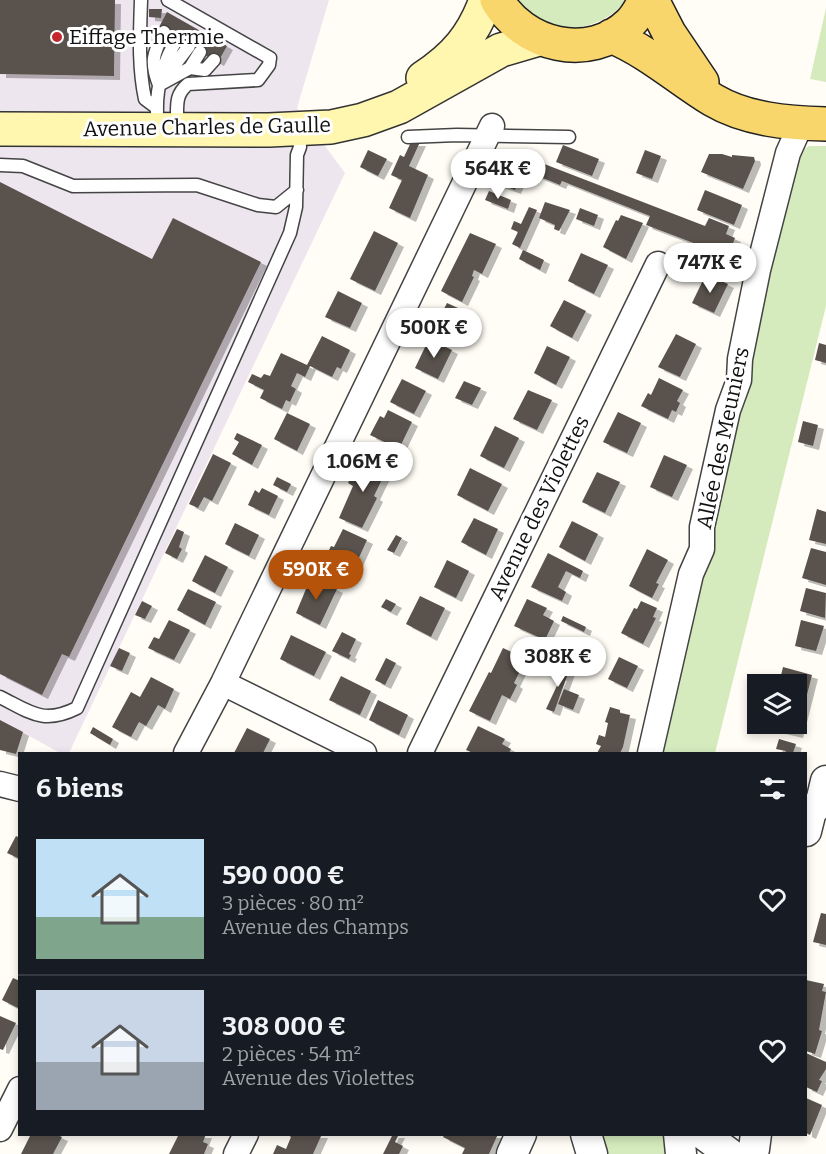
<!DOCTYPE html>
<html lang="fr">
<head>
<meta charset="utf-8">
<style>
  :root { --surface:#171b24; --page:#242831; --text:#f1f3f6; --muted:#9ea1a6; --line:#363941; --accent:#b45309 }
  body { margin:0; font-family:Bitter,serif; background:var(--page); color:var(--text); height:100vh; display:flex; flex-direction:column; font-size:22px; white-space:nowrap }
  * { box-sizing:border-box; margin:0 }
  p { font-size:20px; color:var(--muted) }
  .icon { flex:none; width:33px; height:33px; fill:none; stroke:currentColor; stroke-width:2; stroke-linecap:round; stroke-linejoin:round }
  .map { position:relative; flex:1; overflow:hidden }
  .drawer { position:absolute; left:18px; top:752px; width:789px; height:384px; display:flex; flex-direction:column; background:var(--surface); border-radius:0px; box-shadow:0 3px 9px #0003 }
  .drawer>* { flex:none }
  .tools { position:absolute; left:747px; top:674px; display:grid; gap:12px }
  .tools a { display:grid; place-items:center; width:60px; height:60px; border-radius:0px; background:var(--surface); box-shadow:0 3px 9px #0003; font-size:30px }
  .price { position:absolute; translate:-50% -51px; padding:0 14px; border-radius:21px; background:#fff; color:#222; font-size:20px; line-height:39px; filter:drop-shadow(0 2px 3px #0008) }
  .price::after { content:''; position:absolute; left:50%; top:36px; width:18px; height:14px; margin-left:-9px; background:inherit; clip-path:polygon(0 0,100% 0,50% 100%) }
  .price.on { background:var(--accent); color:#fff }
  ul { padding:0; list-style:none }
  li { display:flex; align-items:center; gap:18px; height:150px; padding:0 18px }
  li+li { border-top:2px solid var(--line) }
  li span { display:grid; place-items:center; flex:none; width:168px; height:120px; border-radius:0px; color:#555 }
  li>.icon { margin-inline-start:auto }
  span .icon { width:72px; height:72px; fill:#fffc; stroke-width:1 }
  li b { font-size:26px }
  h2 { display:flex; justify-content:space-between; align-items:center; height:72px; padding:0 18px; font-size:26px }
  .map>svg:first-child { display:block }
  .industrial { fill:#eee6ef }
  .green { fill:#d5ebbd }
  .building { fill:#5a524d; filter:url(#shadow) }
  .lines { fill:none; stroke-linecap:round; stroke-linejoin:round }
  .service-casing { stroke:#444; stroke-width:15 }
  .minor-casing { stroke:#444; stroke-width:27 }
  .tertiary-casing { stroke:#444; stroke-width:33 }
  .secondary-casing { stroke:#333; stroke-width:36 }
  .primary-casing { stroke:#222; stroke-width:36 }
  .service { stroke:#fff; stroke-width:12 }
  .minor { stroke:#fff; stroke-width:24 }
  .tertiary { stroke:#fff; stroke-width:30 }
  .secondary { stroke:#fff6b0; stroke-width:33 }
  .primary { stroke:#f9d66b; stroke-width:33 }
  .poi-dot { fill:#c4262e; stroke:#fff; stroke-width:2 }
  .labels { text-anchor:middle; stroke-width:6; stroke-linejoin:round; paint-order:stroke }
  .poi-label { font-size:21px; fill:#111; stroke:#fff; text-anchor:start }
  .street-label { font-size:21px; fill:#111; stroke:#fff }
</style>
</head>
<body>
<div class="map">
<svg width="826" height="1154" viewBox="0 0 826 1154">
  <defs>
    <filter id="shadow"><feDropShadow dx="6" dy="4" stdDeviation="0" flood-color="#0004"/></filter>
  </defs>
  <rect width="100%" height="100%" fill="#fffdf5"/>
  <path class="industrial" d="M0,0H329L297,108L345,173L69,753H60L0,720Z"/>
  <path class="green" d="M511,0H626C604,29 559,38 528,16C522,12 517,5 511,0Z
    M826,8V82L810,79Z
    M809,146H826V306L715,753H655L792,157Z
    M593,1134H666L672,1154H599Z"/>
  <path class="building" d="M0,0H115L114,76L0,74Z
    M149,9H162L161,18L149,17Z
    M167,12L227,46L218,62L158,29Z
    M411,142H420L409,166L428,175L410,218L389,208L402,180L391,175L400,155L404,157Z
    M563,145L599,159L592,176L556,162Z
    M368,150L387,159L378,176L360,167Z
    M508,150L705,226L709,218L729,226L726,234L735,238L728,256L646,225L650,216L562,181L560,185L523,170L515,190L495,183Z
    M645,150L661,156L652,179L636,173Z
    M709,154H722L732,157V155L754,157L755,161L743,189L701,172Z
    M0,182L152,259L173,218L261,262L69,657L62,654L42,695L0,674Z
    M705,190L742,205L734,225L697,210Z
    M489,191L511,200L508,209L485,200Z
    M545,202L570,210L559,231L554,229L555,225L539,218Z
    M529,207L537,210L520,248L512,244L518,232L511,229L514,221L521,224Z
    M580,208L598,215L594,226L576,219Z
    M621,215L643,223L626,259L603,247L616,220L618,221Z
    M374,231L398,243L375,291L350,279Z
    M470,233L496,244L482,274L474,270L472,276L474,277L462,302L441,291Z
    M523,250L544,260L540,270L519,259Z
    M581,253L608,265L594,294L568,281Z
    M706,274L728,284L714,313L692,303Z
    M338,291L362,303L350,328L325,317Z
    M564,300L586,311L572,338L550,326Z
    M447,303L469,313L457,338L435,327Z
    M676,334L696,344L680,377L658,367Z
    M322,336L350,350L341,369L337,367L332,377L310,366L305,377L297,373L291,386L296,389L290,402L286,400L282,409L260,398L264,390L248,382L252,374L261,378L264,374L270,376L281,353L307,365Z
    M429,339L452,350L438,379L415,368Z
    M819,343L826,345V363L815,360Z
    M547,346L570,357L556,385L534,373Z
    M659,378L683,390L677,401L680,403L676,412L672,410L668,419L641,406L648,393L651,395Z
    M402,379L426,391L414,414L390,402Z
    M464,381L481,388L472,405L455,398Z
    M528,390L552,400L537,430L513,419Z
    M388,410L412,422L399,449L370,435L380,416L384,418Z
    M618,412L641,423L627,453L603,442Z
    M287,413L310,424L297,451L274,439Z
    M803,421L818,425L813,446L798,442Z
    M495,426L519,438L504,468L480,456Z
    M237,433L262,445L252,465L232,454L239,442L234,439Z
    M213,454L231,463L212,501L204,497L198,508L189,504Z
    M664,455L687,465L672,497L650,487Z
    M367,457L388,467L374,496L377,498L362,528L339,518L353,486L348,483L353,473L357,476Z
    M470,468L502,484L488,511L457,495Z
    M597,472L620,482L605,513L582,502Z
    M277,477L291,484L287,492L273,485Z
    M262,488L278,496L269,515L248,505L255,490L259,493Z
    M817,509L826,512V544L809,540Z
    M474,518L498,529L486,555L461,542Z
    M572,521L598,534L585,561L559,547Z
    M235,523L259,535L249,556L225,544Z
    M177,529L184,532L179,547L182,549L177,559L165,553Z
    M343,529L367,540L352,573L324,560L331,546L334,547Z
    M396,535L402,538L394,553L387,550Z
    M811,548L826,552V585L802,578Z
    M647,549L668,560L656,583L659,584L652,598L629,586Z
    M548,553L583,571L580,578L566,571L558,587L566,592L562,601L531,587Z
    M205,555L228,567L215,593L192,581Z
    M447,560L469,571L456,598L434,587Z
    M311,577L337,589L320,625L296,613Z
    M806,588L826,593L825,618L800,611Z
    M188,589L216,602L205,625L177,610Z
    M420,596L445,608L431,637L406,624Z
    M386,599L396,604L391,612L381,607Z
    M527,599L547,608L543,615L554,621L545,640L514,626Z
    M142,601L152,606L145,619L135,615Z
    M641,601L657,608L653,617L656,618L643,644L621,633L634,608L637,609Z
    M563,616L586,627L584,632L561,621Z
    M169,620L190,630L174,660L148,648L154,637L159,639Z
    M801,620L824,626L816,651L795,646Z
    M342,632L356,639L349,654L351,655L349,659L332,651Z
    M291,635L326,652L314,676L280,659Z
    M119,648L130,653L122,671L110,666Z
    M503,648L526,659L514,683L517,685L510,699L502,695L490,721L469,711L489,672L491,673Z
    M619,657L638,666L627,688L608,679Z
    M386,658L396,663L385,685L375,680Z
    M557,665L569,671L554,712L546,709L561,677L553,673Z
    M783,667L812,675L797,734L767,727L768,723H796V684H779Z
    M341,676L371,691L360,715L329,700Z
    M151,677L174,689L165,709L158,705L146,726L139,722L131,737L112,727L131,692L140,697Z
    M564,689L579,695L573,710L558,704Z
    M378,700L408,715L399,735L369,720Z
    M610,707L620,710V713L630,715L623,747L620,753H597L601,746L596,744L599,735L605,737L608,723L605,722Z
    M0,720L23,732L16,754L0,750Z
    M478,726L505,739L502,744L511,749L509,753H473L466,750Z
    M93,727L113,739L110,745L90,733Z
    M247,728L270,739L263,753H234Z
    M779,739L796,744L793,753H785L786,751L776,749Z
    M16,836L20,838V859L7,853Z
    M821,913L826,914V945L813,942Z
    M13,978L20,981V1009L2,1000Z
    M806,980L824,984L822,991L826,992L819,1030L822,1031L815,1054L806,1051Z
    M0,1016L16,1023L3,1050L0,1049Z
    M806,1053L826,1062V1069L819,1080L822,1081L817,1092L806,1087Z
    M806,1098L822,1105L810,1135L806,1133Z
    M31,1134H55L62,1137L53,1154H21Z
    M179,1134H206L203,1142L208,1144L204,1154H169Z
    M287,1134H322L313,1154H273L277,1145L286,1149L291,1137Z
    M393,1134H399L395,1142L403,1146L399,1154H383Z
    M445,1134H498L489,1154H462L465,1148L443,1137Z"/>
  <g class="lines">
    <g class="service-casing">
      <path id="service" d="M141,0C140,33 138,66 145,99L157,108
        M168,0L270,58L269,65L258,80L188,84C176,94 177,103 177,117
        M190,68L205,70L214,60
        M163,80L189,46
        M159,85C150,62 153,54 164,32
        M159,85L190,68L200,52
        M157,112C156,87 164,60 177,39
        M408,137L457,135L569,137
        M0,165L23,166L73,186L197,185L258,205L276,207L297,190
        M0,697C30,712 43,725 77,708L290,233L296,207L297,155L300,147L299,129"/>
    </g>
    <g class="minor-casing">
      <path id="minor" d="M223,683L364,753
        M186,753L223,683L492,126
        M420,753L658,264
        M650,753L691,574L702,549V527L728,410L739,380L740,359L758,270L788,153L801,124
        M0,784L20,789
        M0,1129L20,1089
        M236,1154L246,1134"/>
    </g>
    <g class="tertiary-casing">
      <path id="tertiary" d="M806,831L811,811L821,802L826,781
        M586,1134L592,1154
        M679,1134L681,1154
        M703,1134L730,1154
        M512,1154L521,1134
        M750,1154L754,1149L756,1134"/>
    </g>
    <g class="secondary-casing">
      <path id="secondary" d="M423,78C455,57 473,36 486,0
        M0,129L269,130L331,127L363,120L399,107L501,50L539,39"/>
    </g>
    <g class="primary-casing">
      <path id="primary" d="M497,0C523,45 589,63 630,23C636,17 641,8 645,0
        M652,0L669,33L702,82
        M611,36C651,53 677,78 713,100C747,120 788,123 826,124"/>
    </g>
    <use href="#service" class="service"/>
    <use href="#minor" class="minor"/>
    <use href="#tertiary" class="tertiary"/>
    <use href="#secondary" class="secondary"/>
    <use href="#primary" class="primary"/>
  </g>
  <circle class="poi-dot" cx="57" cy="37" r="6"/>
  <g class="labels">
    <g class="poi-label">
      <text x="69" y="44">Eiffage Thermie</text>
    </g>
    <g class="street-label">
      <text transform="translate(207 127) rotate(-1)" y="7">Avenue Charles de Gaulle</text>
      <text transform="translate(723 438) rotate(-78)" y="7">Allée des Meuniers</text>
      <text transform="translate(539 508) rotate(-64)" y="7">Avenue des Violettes</text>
    </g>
  </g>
</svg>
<div class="tools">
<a><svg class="icon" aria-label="layers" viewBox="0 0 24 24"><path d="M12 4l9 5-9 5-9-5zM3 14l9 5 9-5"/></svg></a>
</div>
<b class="price" style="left:498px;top:200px">564K €</b>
<b class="price" style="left:710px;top:294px">747K €</b>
<b class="price" style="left:434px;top:359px">500K €</b>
<b class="price" style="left:363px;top:493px">1.06M €</b>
<b class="price on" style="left:316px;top:601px">590K €</b>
<b class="price" style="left:558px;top:688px">308K €</b>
<section class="drawer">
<h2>6 biens<svg class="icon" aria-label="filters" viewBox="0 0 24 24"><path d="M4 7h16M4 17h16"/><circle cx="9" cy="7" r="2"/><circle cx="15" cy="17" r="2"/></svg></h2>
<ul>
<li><span style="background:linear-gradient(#bfe0f5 65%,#7fa58c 0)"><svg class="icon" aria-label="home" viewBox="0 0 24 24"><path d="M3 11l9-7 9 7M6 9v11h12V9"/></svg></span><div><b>590 000 €</b><p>3 pièces · 80 m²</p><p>Avenue des Champs</p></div><svg class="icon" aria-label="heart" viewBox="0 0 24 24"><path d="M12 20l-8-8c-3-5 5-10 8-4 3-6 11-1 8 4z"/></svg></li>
<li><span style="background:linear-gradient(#c9d6e8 60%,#9aa5b1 0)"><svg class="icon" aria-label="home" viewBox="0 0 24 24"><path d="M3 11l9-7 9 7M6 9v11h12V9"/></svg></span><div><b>308 000 €</b><p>2 pièces · 54 m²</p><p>Avenue des Violettes</p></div><svg class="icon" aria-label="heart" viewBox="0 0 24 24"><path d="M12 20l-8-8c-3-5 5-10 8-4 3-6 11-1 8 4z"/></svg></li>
</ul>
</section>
</div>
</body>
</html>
